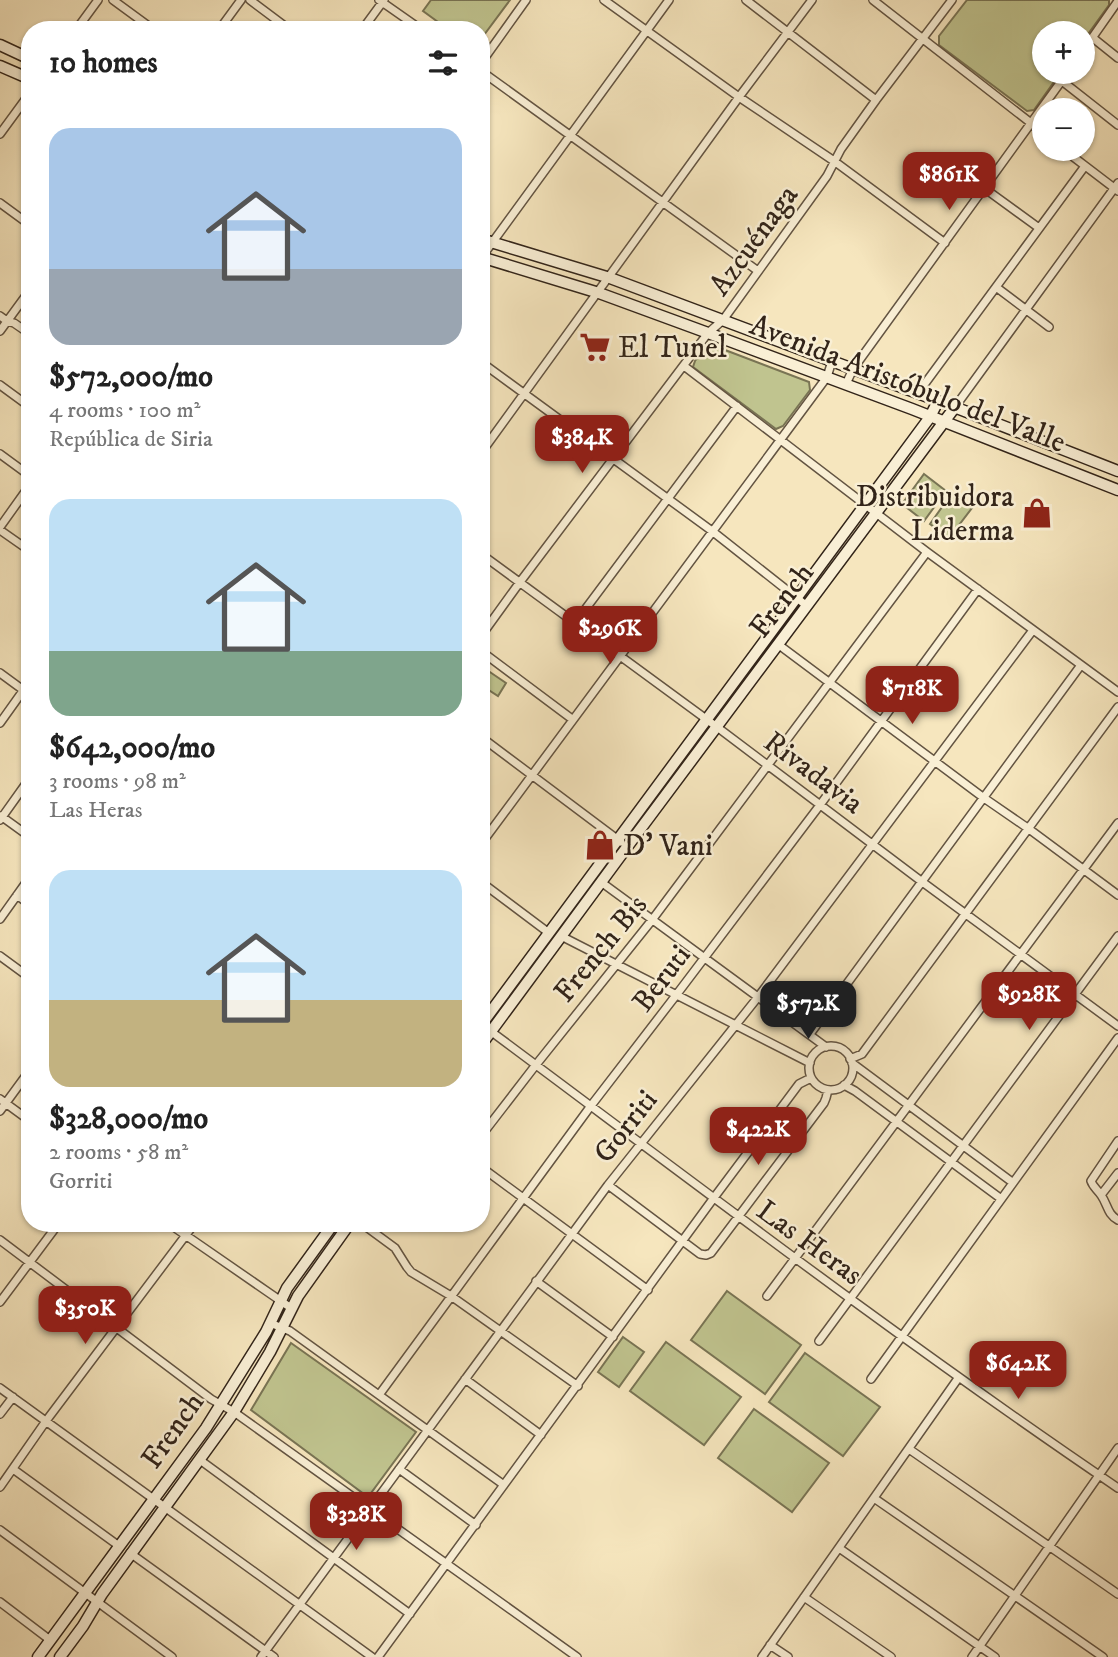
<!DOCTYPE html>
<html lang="en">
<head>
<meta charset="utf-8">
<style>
  :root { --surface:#fff; --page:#f6f6f6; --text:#222; --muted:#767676; --accent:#8f2418 }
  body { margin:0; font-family:"IM FELL DW Pica",serif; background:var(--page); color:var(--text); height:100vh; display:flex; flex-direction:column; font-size:26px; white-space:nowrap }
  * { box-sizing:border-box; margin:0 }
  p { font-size:23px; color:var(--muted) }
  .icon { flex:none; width:38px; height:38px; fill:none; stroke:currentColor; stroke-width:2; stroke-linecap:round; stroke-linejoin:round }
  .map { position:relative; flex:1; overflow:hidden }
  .side { position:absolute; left:21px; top:21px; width:469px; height:1211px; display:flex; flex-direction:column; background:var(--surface); border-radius:28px; box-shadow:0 2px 5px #0004 }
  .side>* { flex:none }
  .tools { position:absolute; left:1032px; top:21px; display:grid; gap:14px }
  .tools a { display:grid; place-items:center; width:63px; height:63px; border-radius:50%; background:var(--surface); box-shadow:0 2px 5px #0004; font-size:35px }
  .price { position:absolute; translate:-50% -60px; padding:0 16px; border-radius:14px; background:var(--accent); color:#fff; font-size:23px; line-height:46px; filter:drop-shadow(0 2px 4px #0008) }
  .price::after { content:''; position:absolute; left:50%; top:42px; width:21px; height:16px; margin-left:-10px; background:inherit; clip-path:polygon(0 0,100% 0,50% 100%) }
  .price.on { background:#222; color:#fff }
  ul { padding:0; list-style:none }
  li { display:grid; align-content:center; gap:14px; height:371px; padding:0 28px }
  li span { display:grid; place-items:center; height:217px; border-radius:21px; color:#555 }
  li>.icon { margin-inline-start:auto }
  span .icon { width:126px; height:126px; fill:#fffc; stroke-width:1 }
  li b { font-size:30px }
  h2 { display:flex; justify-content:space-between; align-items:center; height:84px; padding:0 28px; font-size:30px }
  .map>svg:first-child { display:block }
  .green { fill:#c0c48f; stroke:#797454; stroke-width:2 }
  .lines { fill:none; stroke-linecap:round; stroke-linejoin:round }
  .minor-casing { stroke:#635442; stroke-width:10 }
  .secondary-casing { stroke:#322419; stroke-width:13 }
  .minor { stroke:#f9efd5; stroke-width:7 }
  .secondary { stroke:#f9efd5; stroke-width:10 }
  .labels { text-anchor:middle; stroke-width:5; stroke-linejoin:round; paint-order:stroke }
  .street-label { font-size:30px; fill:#322419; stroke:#f9efd5 }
  .poi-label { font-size:30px; fill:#322419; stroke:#f9efd5; text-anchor:start }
</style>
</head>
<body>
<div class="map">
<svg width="1118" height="1657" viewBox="0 0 1118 1657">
  <rect width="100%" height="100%" fill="#f6e6be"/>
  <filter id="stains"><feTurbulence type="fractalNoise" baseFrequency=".00286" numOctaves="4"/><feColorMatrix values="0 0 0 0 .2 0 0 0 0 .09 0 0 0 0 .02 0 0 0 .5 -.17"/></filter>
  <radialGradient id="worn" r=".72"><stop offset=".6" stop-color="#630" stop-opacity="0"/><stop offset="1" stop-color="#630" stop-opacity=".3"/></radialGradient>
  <path class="green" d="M431,0H510L481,39V30H449L423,11Z
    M967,0H1109V5L1083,41V33H1045V72H1061L1034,110L1027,111L939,45V36Z
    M712,345L809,382L810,390L783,426L776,429L693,367L695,361L706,346Z
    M924,474L946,491L924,521L902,504Z
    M952,493L972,508L949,538L930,524Z
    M481,666L506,683L498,696L481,685Z
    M727,1291L801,1345L765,1394L691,1340Z
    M623,1337L644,1352L619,1387L598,1372Z
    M666,1342L741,1397L704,1445L630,1391Z
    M291,1343L416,1432L368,1497L251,1410Z
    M805,1353L880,1407L843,1456L769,1402Z
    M754,1409L829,1463L792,1512L718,1458Z"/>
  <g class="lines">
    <g class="minor-casing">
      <path id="minor" d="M113,0L154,30
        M250,0L290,30
        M379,0L422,30
        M604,0L739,97L834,161L945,243
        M746,0L876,100
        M873,0L1045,134
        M76,30L98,0
        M219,30L241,0
        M362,30L384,0
        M1093,38L1118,58
        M1083,51L1118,1
        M481,63L526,0
        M481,71L758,271
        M1062,81L1118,125
        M0,134L30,93
        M1063,149L1118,191
        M984,188L1039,228
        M0,203L30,225
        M481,258L669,0
        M996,287L1049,327
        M0,316L7,321L14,323L30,334
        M0,331L30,290
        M481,362L712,531L807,606
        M684,366L927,552L1118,692
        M846,384L853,369L1068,72
        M0,385L30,407
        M918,393L1085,166
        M955,407L1118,183
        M481,453L739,97L812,0
        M0,454L30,476
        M0,527L30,485
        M0,530L30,551
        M481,554L717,727L921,881L1118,1026
        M575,623L737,406
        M481,636L520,582L708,333L723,320L827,176L841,149L876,100L952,0
        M779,645L984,798L1029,829L1118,895
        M481,651L572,719
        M0,673L30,695
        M0,723L30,681
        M481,737L621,842
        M1,816L30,837
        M0,820L25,785
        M481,844L827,377L832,361
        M481,882L549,933
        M601,882L826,1047
        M17,895L30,905
        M0,919L30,877
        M561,936L810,1063
        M0,956L30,978
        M481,1024C692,1181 901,1341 1118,1488
        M810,1034L1081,665
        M809 1068a22 22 0 1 1 44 0a22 22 0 1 1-44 0Z
        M850,1059L862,1054L1118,707
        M852,1063L1012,1182
        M844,1085L855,1091L1000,1198
        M0,1099L30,1121
        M0,1111L30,1070
        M481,1136L535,1066L652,920L927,552
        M1118,1141L1091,1181C1093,1187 1097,1189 1101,1195C1108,1205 1107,1214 1118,1220
        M481,1167L648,1290
        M608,1185L700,1254L706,1255L711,1253L824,1103L826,1098L828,1090
        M1101,1195L1118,1173
        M168,1223L291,1308
        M361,1223L395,1248L407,1267L411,1272L451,1296L578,1386
        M0,1240L211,1399L234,1412L577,1657
        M536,1281L613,1337
        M767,1296L1118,823
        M0,1302L59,1223
        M270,1323L290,1331L504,1485
        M819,1341L1118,936
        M465,1379L541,1435
        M871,1379L1118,1038
        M0,1388L372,1657
        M379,1395L590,1107L677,994L820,805L978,589
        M0,1414L13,1397
        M909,1449L1118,1594
        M200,1460L410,1614
        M13,1469L119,1546
        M399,1469L476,1525
        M0,1487L46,1421L195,1223
        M874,1498L1103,1657
        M0,1530L172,1657
        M839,1548L995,1657
        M130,1553L274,1657
        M804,1597L891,1657
        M0,1602L50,1640
        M770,1645L788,1657
        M261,1657L608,1185L758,997L1033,630
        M378,1657L713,1199L799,1084L811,1078
        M762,1657L959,1377
        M972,1657L1118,1448"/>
    </g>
    <g class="secondary-casing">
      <path id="secondary" d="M0,45L30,59
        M0,66L30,79
        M481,239L610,278L944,403L1118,471
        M481,257L599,293L708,333L912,409L1118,490
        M481,1025L930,417L938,401
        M481,1045L627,847L955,407
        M38,1657L206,1428L266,1332L287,1288L334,1223
        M60,1657L83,1626L102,1594L234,1412L270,1352L298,1296L350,1223"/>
    </g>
    <use href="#minor" class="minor"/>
    <use href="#secondary" class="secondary"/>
  </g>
  <defs>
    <g id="supermarket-bare" transform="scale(2.415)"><path d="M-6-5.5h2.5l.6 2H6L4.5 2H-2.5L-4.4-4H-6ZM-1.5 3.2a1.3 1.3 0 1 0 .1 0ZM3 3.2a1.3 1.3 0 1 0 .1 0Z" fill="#8f2418" stroke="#f9efd5" stroke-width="2.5" paint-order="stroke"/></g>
    <g id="shop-bare" transform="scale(2.415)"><path d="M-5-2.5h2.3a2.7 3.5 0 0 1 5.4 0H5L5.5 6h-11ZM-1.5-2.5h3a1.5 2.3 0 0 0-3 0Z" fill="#8f2418" stroke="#f9efd5" stroke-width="2.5" paint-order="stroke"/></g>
  </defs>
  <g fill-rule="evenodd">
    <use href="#supermarket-bare" x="595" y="347"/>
    <use href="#shop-bare" x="1037" y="513"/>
    <use href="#shop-bare" x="600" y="845"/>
  </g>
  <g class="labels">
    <g class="street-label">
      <text transform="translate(753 240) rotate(-54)" y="10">Azcuénaga</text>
      <text transform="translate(908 383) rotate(21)" y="10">Avenida Aristóbulo del Valle</text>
      <text transform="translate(781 600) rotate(-53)" y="10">French</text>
      <text transform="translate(814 772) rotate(37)" y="10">Rivadavia</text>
      <text transform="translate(600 948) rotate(-51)" y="10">French Bis</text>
      <text transform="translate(661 978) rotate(-53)" y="10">Beruti</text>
      <text transform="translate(625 1126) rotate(-52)" y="10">Gorriti</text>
      <text transform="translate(810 1242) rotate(36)" y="10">Las Heras</text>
      <text transform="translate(172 1430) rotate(-55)" y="10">French</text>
    </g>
    <g class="poi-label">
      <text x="618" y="357">El Tunel</text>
      <text x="1014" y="506" text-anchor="end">Distribuidora<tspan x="1014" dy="34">Liderma</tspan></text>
      <text x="623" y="855">D' Vani</text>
    </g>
  </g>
  <rect width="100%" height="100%" filter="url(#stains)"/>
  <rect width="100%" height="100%" fill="url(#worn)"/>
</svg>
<div class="tools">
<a>+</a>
<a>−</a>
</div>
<b class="price" style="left:949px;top:212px">$861K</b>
<b class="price" style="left:582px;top:475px">$384K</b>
<b class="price" style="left:610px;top:666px">$296K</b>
<b class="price" style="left:912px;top:726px">$718K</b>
<b class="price" style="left:1029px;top:1032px">$928K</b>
<b class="price on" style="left:808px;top:1041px">$572K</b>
<b class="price" style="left:758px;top:1167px">$422K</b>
<b class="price" style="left:85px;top:1346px">$350K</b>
<b class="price" style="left:1018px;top:1401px">$642K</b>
<b class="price" style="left:356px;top:1552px">$328K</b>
<section class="side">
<h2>10 homes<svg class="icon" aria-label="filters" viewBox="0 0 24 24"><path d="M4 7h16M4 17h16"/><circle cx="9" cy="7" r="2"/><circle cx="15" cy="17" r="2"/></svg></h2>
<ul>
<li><span style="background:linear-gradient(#a9c7e8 65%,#9aa5b1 0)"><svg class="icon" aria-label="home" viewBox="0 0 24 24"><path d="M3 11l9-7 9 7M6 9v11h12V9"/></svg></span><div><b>$572,000/mo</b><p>4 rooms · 100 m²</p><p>República de Siria</p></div></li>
<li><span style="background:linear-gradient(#bfe0f5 70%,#7fa58c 0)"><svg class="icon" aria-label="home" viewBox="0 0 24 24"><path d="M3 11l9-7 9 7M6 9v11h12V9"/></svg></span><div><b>$642,000/mo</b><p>3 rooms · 98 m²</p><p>Las Heras</p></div></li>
<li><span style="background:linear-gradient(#bfe0f5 60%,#c2b280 0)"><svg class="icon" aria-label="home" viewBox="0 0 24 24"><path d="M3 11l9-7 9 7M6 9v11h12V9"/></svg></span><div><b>$328,000/mo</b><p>2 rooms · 58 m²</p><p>Gorriti</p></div></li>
</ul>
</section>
</div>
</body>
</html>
